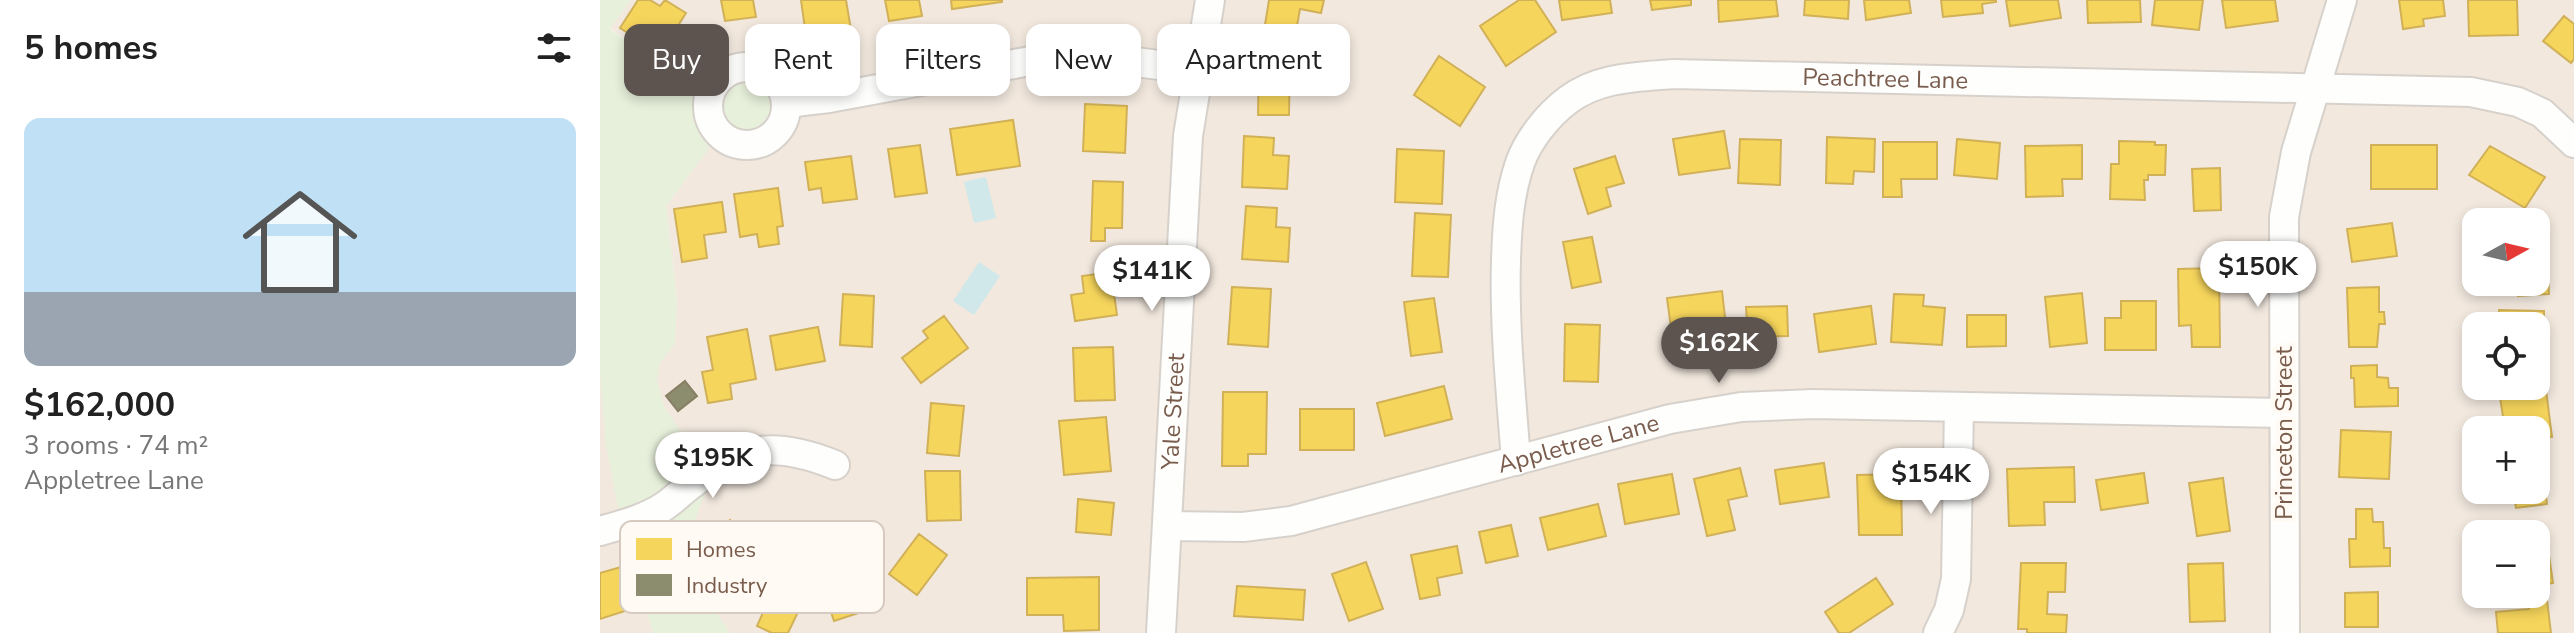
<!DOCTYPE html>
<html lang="en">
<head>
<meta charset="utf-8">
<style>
  :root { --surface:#fff; --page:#f6f6f6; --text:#222; --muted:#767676; --accent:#5d544f }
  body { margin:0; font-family:"Nunito Sans",sans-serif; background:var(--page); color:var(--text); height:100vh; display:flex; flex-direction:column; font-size:30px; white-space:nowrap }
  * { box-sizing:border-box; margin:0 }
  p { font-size:26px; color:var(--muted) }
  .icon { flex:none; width:44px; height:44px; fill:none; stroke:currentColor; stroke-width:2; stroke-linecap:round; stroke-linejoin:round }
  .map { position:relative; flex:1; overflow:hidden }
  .sheet { display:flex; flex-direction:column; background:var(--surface); width:600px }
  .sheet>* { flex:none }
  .banner { position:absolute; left:24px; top:24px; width:760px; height:72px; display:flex; gap:16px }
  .needle { width:52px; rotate:82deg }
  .buttons { position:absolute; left:1862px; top:208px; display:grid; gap:16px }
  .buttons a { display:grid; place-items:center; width:88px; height:88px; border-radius:16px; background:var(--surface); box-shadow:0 4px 12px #0003; font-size:40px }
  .price { position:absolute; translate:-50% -68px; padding:0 18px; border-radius:28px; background:#fff; color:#222; font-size:26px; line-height:52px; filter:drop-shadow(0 2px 4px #0008) }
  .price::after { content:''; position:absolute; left:50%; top:48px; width:24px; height:18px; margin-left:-12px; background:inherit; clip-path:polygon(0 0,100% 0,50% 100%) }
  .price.on { background:var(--accent); color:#fff }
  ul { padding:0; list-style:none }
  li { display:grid; align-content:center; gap:16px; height:424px; padding:0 24px }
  li span { display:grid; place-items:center; height:248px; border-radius:16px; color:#555 }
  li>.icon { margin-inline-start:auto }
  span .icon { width:144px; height:144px; fill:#fffc; stroke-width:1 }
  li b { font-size:34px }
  h2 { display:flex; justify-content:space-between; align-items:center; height:96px; padding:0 24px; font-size:34px }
  .pill { padding:0 28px; border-radius:16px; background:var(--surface); box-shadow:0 4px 12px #0003; font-size:28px; line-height:72px }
  .pill.on { background:var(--accent); color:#fff }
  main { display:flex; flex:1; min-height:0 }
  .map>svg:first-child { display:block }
  .residential { fill:#f2e8de; fill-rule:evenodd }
  .green { fill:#e7f0db }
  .water { fill:#d0e8ea }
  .homes { fill:#f6d55c; stroke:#d1b158; stroke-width:2 }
  .industry { fill:#8c8c6e; stroke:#877e64; stroke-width:2 }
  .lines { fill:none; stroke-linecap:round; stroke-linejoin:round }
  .minor-casing { stroke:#d7d1cb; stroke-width:32 }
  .minor { stroke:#fefefd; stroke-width:28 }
  .labels { text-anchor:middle; stroke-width:8; stroke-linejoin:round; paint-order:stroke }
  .street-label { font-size:24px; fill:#7a5c4d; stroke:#fffaf3 }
  .key { fill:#fffaf3; stroke:#d7cbc1; stroke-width:2 }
  .key-label { font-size:22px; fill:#7a5c4d }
</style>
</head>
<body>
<main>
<section class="sheet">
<h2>5 homes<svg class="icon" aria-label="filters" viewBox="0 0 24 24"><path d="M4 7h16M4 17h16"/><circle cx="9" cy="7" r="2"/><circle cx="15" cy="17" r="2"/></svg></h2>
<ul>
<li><span style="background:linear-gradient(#bfe0f5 70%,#9aa5b1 0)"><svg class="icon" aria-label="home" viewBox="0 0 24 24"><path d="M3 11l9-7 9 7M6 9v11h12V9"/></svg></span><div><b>$162,000</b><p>3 rooms · 74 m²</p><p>Appletree Lane</p></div></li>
</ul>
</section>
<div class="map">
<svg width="1974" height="633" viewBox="0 0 1974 633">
  <rect width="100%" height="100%" fill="#f9f5f0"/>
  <path class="residential" d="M31,0H1974V633H0V260L77,301L66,206L119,134L108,99L10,28ZM1876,222H1936V282H1876ZM1876,326H1936V386H1876ZM1876,430H1936V490H1876ZM1876,534H1936V594H1876Z"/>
  <path class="green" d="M0,0H31L10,29L108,99C116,82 126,66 149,67C210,70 188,178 119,135L66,206L77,301L75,343L59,365L57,379L64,406L94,451L117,468C102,501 78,543 97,580C107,598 119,616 130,633H53L21,524L6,445L0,371Z"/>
  <path class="water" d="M386,177L396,218L374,223L364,182Z
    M379,262L400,276L374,315L353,301Z"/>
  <path class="homes" d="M38,0H50L60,6L65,0L86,13L60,54L20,28Z
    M121,0H153L156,17L125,21Z
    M201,0H246L251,30L206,36Z
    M285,0H319L322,16L289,21Z
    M351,0H402V2L352,9Z
    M669,0H724L721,13L700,9L695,37L664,31Z
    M919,0H935L956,32L906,66L880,26Z
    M959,0H1010L1012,13L962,20Z
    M1050,0H1091V5L1052,10Z
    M1118,0H1176L1178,16L1119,22Z
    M1205,0H1249L1248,19L1204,15Z
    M1264,0H1309L1311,13L1266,20Z
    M1341,0H1396V2L1382,4L1383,13L1343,17Z
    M1406,0H1458L1461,18L1410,26Z
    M1487,0H1540L1541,22L1488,23Z
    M1555,0H1603L1599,30L1552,25Z
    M1622,0H1675L1678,21L1626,28Z
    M1799,0H1843L1845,16L1823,19L1824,26L1803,29Z
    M1868,0H1917L1918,35L1869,36Z
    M1964,16L1974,24V59L1971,63L1943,41Z
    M659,53L690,54L689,115H658Z
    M839,56L885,87L860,126L814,95Z
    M485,104L527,106L525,153L483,151Z
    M413,120L420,166L357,175L350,129Z
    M1124,131L1130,168L1079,175L1073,139Z
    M644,136L674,138L673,155L689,156L687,189L642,187Z
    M1227,137L1275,139L1274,172L1254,171L1253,184L1226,183Z
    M1140,139L1181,140L1180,185L1138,183Z
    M1357,139L1400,143L1397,179L1354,175Z
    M1519,141L1555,142V145H1566L1565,175H1548V180H1544L1545,200L1510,199L1511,164H1519Z
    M1283,142H1337V179H1301L1302,197H1283Z
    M320,145L327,193L295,197L288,149Z
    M1482,145V179H1462L1463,196L1426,197L1425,146Z
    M1771,145H1837V189H1771Z
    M1890,146L1945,177L1925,208L1869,175Z
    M797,149L844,151L842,204L795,202Z
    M251,156L257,199L223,203L221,188L209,190L205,162Z
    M1015,156L1024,183L1006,188L1011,206L988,214L974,169Z
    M1620,168L1621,210L1594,211L1592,169Z
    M493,181L523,182L522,228H505V241H491Z
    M178,188L183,226L177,227L179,244L159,247L157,234L140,237L134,194Z
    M122,202L126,232L104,235L107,258L82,262L74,209Z
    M646,206L677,208L676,227L690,228L688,262L642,259Z
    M815,213L851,215L848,277L812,276Z
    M1792,223L1797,256L1752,262L1747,229Z
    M992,237L1001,282L972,288L963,242Z
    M1947,245L1949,294L1918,296V282H1936V246Z
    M1619,268L1620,347H1592L1591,325L1579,326L1578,269Z
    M511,272L517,315L475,321L471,295L484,293L482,276Z
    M632,287L671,289L668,347L628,344Z
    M1779,287V312H1784L1785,324H1779L1777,347H1749L1747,288Z
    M1122,291L1128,343L1074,350L1067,298Z
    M1482,293L1487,343L1450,347L1445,297Z
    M243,294L274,296L272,347L240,345Z
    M1294,294L1324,295L1323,306L1345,308L1342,345L1291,342Z
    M834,298L842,352L811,356L804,302Z
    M1521,301H1556V350H1505V318H1521Z
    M1187,306L1188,336L1148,337L1146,307Z
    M1271,306L1276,344L1219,352L1214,314Z
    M1899,310L1944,311V369H1936V326H1899Z
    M1367,315H1406V346L1367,347Z
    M344,316L368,348L321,383L302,358L328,338L323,331Z
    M965,324L1000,325L998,382L964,381Z
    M218,327L225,361L176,370L170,336Z
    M147,329L156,379L130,384L132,399L108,403L102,372L113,370L107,337Z
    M513,347L515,400L475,401L473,348Z
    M1777,365V377L1788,378L1789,388H1798V406L1755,407L1754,378H1751V366Z
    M844,386L852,419L785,436L777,403Z
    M1946,390L1952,437L1936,439V430H1905L1900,397Z
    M623,392H667L666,454H648V466H622Z
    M331,403L364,406L359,456L327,453Z
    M700,409H754V450H700Z
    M506,417L511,471L464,475L459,421Z
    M1741,430L1791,432L1789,479L1739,477Z
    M1224,463L1229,497L1180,504L1175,470Z
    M1936,464H1941L1947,504L1916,508L1913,490H1936Z
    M1474,467L1475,502H1444L1445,525L1409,526L1407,469Z
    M1140,468L1147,496L1128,500L1135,530L1107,536L1094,479Z
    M325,471H360L361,520L327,521Z
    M1544,473L1548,503L1501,510L1496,480Z
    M1072,474L1079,514L1025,524L1018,484Z
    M1301,474L1302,535H1259L1257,475Z
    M1623,478L1630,531L1597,536L1589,483Z
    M478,499L514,503L511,535L476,532Z
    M998,504L1006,536L948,550L940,518Z
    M1756,509H1772L1773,522H1783L1784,548H1790V566L1750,567L1749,539H1756Z
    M130,520L163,546L130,590L105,571L126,544L117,537Z
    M911,525L918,556L886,563L879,532Z
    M319,534L347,555L317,595L289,574Z
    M1946,534L1953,583L1936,586V536Z
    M857,546L862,573L837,578L840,595L820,599L811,555Z
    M766,562L783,609L749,621L732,574Z
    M1421,563H1466L1465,592H1448L1447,614L1467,615L1466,633H1427V629H1418Z
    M1623,563L1625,621L1590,622L1588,564Z
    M21,567L34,608L0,619V573Z
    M271,571L283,605L234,621L223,588Z
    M499,577V630L464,631L463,615H427V578Z
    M1276,578L1293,604L1249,633H1239L1225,612Z
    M178,579L207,593L188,633H172L157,626Z
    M637,586L705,590L703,620L634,616Z
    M1778,592V627H1745V593Z
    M1947,600L1951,633H1898L1896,612L1929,609V602Z"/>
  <path class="industry" d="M85,381L97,396L78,411L66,396Z"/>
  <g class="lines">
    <g class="minor-casing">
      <g id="minor">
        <circle cx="147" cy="106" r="39"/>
        <path d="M186,103L229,98L452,57H496L598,70"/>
        <path id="s1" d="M916,461C911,393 904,327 906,260C907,227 909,195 920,163C928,140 948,115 968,100C999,77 1036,77 1073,74L1871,92L1918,102L1942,113L1974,143"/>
        <path id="s2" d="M567,526L643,527L691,521L1070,419L1141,407L1213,404L1683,413"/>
        <path d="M0,531C21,525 45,519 63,507C74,500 82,491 92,484C142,444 178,442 235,465"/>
        <path id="s3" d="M561,633L588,136L610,0"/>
        <path d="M1338,633L1349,610L1356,579L1359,407"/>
        <path d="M1685,633L1684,217L1696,152L1742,0"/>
      </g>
    </g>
    <use href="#minor" class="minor"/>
  </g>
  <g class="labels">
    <g class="street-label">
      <text dy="8" stroke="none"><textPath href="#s1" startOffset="702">Peachtree Lane</textPath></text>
      <text dy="8" stroke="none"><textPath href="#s3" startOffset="222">Yale Street</textPath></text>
      <text transform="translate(1684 433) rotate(-90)" y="8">Princeton Street</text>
      <text dy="8" stroke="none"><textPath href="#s2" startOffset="422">Appletree Lane</textPath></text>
    </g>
  </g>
  <rect x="20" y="521" width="264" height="92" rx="12" class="key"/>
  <rect x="36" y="538" width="36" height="22" fill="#f6d55c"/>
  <rect x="36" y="574" width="36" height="22" fill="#8c8c6e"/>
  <g class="key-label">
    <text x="86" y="557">Homes</text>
    <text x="86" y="593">Industry</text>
  </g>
</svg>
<div class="buttons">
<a><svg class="needle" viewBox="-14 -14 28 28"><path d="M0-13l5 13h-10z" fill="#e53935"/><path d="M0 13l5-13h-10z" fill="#767676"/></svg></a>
<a><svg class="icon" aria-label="locate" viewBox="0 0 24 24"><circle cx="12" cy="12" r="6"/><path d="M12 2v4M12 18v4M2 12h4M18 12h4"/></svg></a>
<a>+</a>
<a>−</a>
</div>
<b class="price" style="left:1658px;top:309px">$150K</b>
<b class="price" style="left:552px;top:313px">$141K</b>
<b class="price on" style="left:1119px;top:385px">$162K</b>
<b class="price" style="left:113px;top:500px">$195K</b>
<b class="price" style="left:1331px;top:516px">$154K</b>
<div class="banner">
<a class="pill on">Buy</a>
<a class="pill">Rent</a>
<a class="pill">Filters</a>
<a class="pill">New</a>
<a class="pill">Apartment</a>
</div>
</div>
</main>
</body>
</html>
